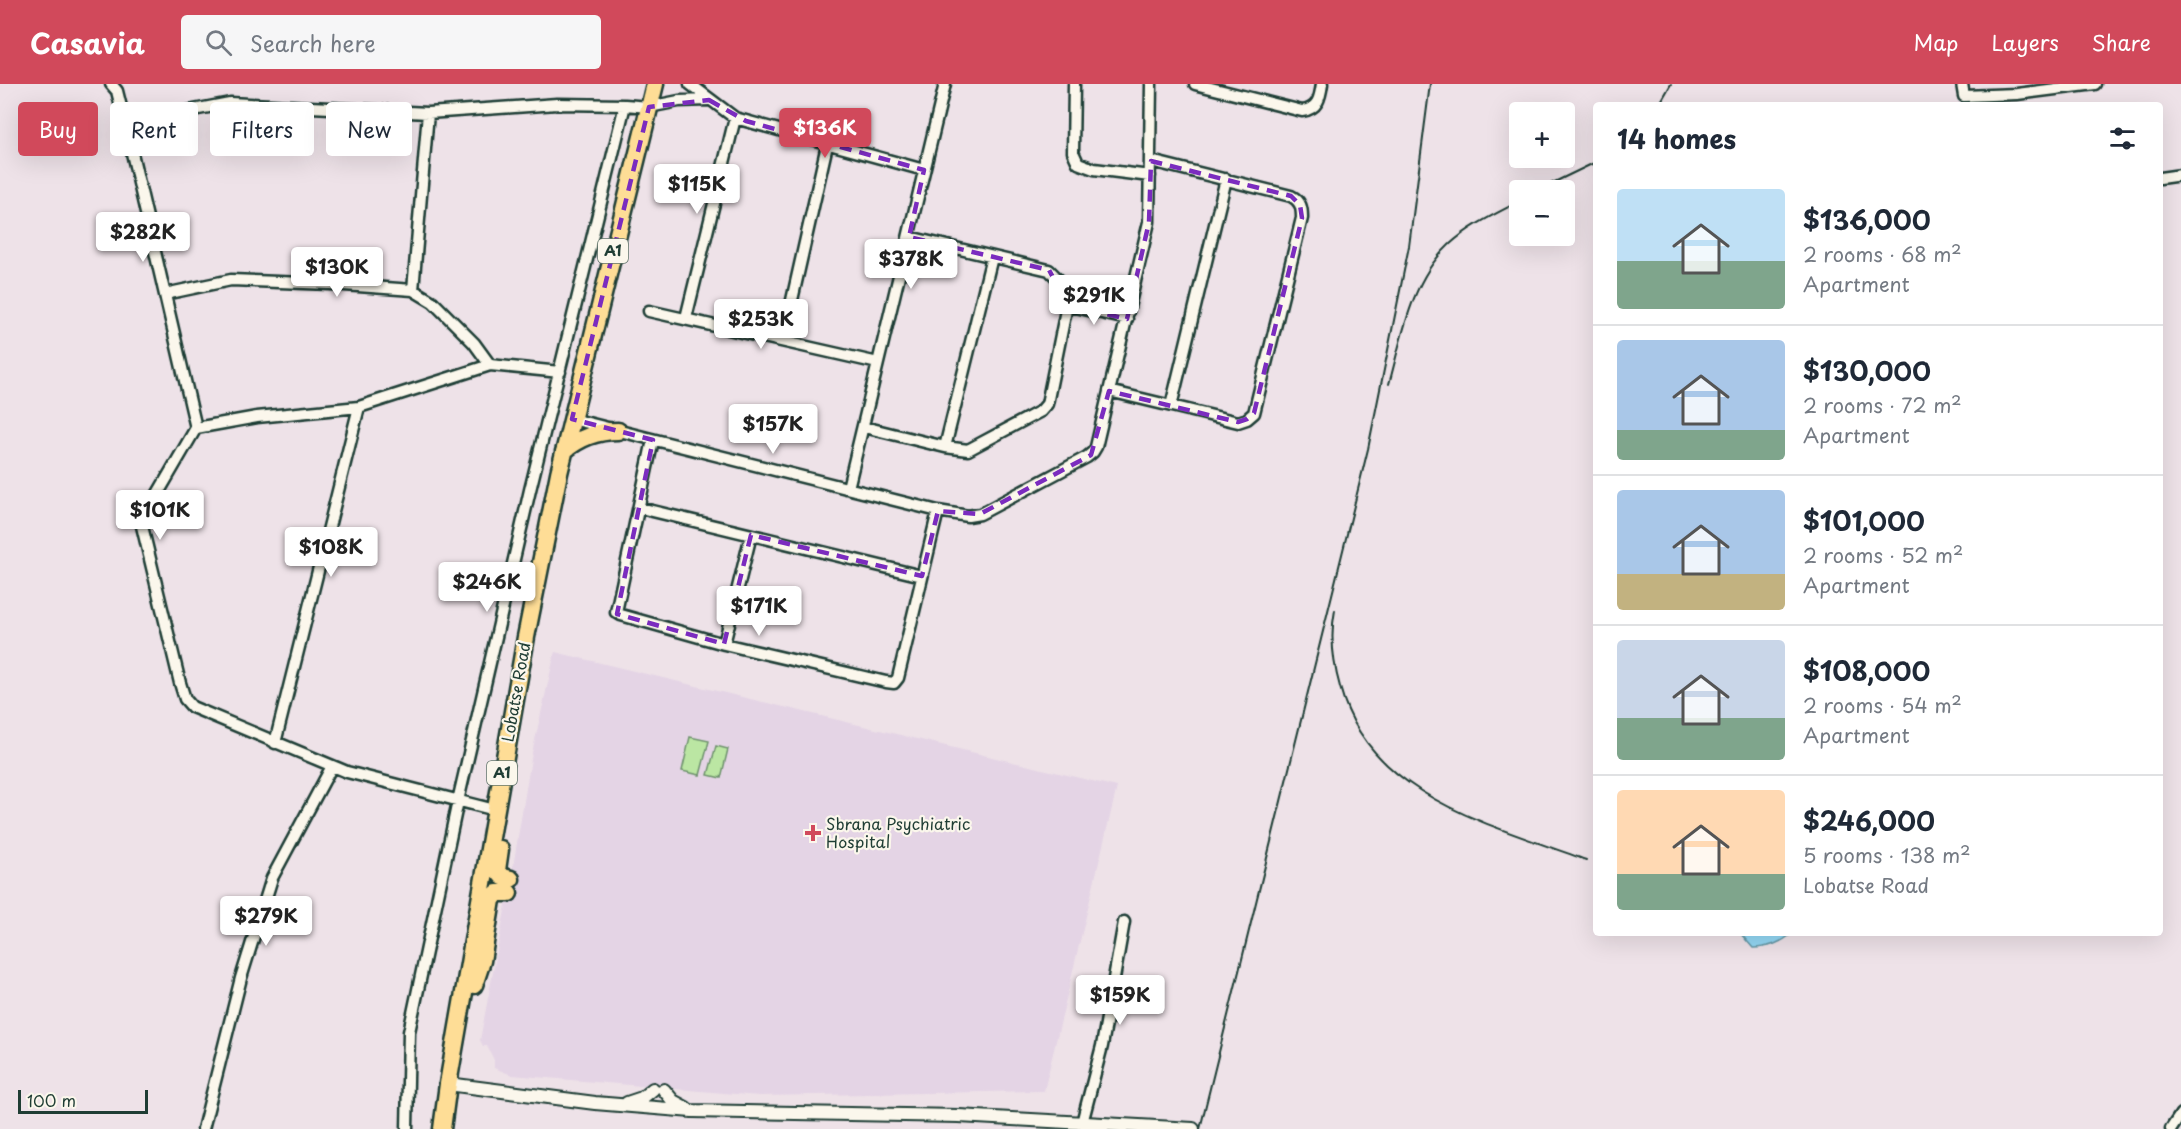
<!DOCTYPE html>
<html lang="en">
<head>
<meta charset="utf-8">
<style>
  :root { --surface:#fff; --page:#f6f6f7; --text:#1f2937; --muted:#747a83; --line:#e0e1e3; --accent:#d1495b }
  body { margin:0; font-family:"Playpen Sans",sans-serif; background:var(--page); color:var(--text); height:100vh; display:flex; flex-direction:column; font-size:22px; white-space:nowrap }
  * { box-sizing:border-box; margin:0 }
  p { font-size:20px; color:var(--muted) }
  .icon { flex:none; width:33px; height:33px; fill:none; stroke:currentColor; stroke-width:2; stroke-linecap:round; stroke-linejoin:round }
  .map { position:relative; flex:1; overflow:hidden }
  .sheet { position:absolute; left:1593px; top:18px; width:570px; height:834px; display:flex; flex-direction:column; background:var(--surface); border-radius:6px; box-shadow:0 6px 24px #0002 }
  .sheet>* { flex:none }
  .guide { position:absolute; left:18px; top:18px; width:570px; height:54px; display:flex; gap:12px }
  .buttons { position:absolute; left:1509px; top:18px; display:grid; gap:12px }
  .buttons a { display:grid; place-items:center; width:66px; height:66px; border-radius:6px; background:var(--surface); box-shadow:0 6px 24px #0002; font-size:30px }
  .scale { position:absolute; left:18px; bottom:15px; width:130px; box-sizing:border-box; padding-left:6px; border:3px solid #1f3d34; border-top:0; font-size:16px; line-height:21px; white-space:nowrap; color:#1f3d34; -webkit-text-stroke:4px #fbf7ec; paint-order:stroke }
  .price { position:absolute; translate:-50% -51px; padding:0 14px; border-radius:6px; background:#fff; color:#222; font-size:20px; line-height:39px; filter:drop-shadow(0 2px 3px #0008) }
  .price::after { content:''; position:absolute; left:50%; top:36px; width:18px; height:14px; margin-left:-9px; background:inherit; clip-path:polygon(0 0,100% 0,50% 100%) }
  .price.active { background:var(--accent); color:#fff }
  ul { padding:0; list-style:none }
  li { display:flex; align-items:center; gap:18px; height:150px; padding:0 24px }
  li+li { border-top:2px solid var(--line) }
  li span { display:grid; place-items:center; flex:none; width:168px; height:120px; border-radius:6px; color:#555 }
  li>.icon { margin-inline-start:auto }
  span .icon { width:72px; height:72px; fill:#fffc; stroke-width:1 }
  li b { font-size:26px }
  h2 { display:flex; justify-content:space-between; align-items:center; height:72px; padding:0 24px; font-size:26px }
  .tag { padding:0 21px; border-radius:6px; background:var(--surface); box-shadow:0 6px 24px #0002; font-size:21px; line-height:54px }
  .tag.active { background:var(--accent); color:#fff }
  header { display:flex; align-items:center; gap:36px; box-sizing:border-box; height:84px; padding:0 30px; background:var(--accent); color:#fff }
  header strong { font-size:28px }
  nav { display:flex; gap:33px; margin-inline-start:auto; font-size:21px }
  .search { width:420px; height:54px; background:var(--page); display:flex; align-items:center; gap:15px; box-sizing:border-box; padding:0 21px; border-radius:6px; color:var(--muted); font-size:22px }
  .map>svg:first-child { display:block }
  .built { fill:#e4d4e5 }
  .green { fill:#bbe6a3; stroke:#6d926c; stroke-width:1.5 }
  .water { fill:#93d7f4; stroke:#6599a7; stroke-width:1.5 }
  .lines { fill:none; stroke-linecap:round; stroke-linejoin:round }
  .minor-casing { stroke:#1f3d34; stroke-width:15 }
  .tertiary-casing { stroke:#1f3d34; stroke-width:16 }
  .trunk-casing { stroke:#1f3d34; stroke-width:21 }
  .minor { stroke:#fbf7ec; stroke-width:10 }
  .tertiary { stroke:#fbf7ec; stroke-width:12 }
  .trunk { stroke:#fedd96; stroke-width:16 }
  .rail { stroke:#1f3d34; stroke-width:2 }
  .marked { fill:none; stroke:#7b2cbf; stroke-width:4.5; stroke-dasharray:12 8; stroke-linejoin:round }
  .poi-dot { fill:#d1495b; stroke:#fbf7ec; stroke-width:2 }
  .labels { text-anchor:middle; stroke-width:4.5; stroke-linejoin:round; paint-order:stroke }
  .shield { fill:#fbf7ec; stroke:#61756b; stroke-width:1.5 }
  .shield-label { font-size:15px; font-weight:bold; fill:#1f3d34 }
  .street-label { font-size:16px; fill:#1f3d34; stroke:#fbf7ec }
  .poi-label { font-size:16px; fill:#1f3d34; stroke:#fbf7ec; text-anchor:start }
</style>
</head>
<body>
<header>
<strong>Casavia</strong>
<div class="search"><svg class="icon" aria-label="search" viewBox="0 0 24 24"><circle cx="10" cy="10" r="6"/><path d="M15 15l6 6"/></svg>Search here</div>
<nav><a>Map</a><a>Layers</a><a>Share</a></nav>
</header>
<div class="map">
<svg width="2181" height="1045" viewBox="0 0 2181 1045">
  <rect width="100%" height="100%" fill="#eee2e8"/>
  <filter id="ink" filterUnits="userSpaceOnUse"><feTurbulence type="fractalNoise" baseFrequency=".0167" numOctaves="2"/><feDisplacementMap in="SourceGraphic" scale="12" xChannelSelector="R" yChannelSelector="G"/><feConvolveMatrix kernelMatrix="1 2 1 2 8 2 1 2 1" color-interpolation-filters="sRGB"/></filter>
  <g filter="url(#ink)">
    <path class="built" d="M555,568L1117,703L1044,1007L759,1012L512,991L494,984V976L487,962H483L480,956L511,795L532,669Z"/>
    <path class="green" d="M690,653L709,657L700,691L682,687Z
      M716,662L728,665L721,694L708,691Z"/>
    <path class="water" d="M1740,849H1792C1782,859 1767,864 1753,864Z"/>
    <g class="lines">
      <g class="minor-casing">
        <path id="minor" d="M111,0L117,7L125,39L196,344
          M690,0L735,34L924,86
          M1074,0L1073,68L1078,79L1094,85L1150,92
          M1195,0L1302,27C1318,25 1320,14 1322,0
          M1962,0L1964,12L2017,10L2095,0
          M125,39L230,19L428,29L557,20L625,21L649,23L679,17L709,16
          M2160,94L2181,91
          M413,206L428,29
          M165,210L231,196L330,200L413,206L433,218L474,259L490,281
          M1067,221L1127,235
          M649,227L878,279
          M686,234L735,34
          M783,256L827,61
          M1109,307L1238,338L1247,335L1254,329L1302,134C1302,124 1301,117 1291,112L1151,77
          M1171,322L1226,95
          M572,335L938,427L968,432L980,430L1087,373L1093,368L1096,363L1149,138L1151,0
          M864,343L945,363L968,366L1041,327L1047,320L1067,221L1059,196L1049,186L909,153
          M653,356L616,528L621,531L724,560L886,598L894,599L898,594L938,427
          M945,363L992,173
          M848,404L945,0
          M640,424L922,492
          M724,560L751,451
          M275,659L359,323
          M495,726L347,688L192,623L185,615L180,599L142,442L143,435L196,344L257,333L359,323L490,281L560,288
          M1082,1039L1102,962L1124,838
          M203,1045L241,894L272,794L332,682
          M407,1045L409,948L458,717L530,406L625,21
          M2171,1045L2181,1030"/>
      </g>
      <g class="tertiary-casing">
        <path id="tertiary" d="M448,1000L595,1019L692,1027L959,1032L1193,1045
          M664,1006L673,1017L686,1024
          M627,1019L642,1014L653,1005"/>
      </g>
      <g class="trunk-casing">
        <path id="trunk" d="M564,367C580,353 597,347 618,347
          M500,765L497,786L503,793L511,795
          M474,901L482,877L492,816L497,809H509
          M442,1045L448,1000L526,553L559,389L655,0"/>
      </g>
      <use href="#minor" class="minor"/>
      <use href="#tertiary" class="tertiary"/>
      <use href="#trunk" class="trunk"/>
      <path class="rail" d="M1659,21L1671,0
        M1538,106L1596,78
        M1389,300C1402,253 1411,196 1449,161C1469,142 1495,130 1520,117
        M1335,526C1330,551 1333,578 1340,603C1369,713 1493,741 1586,776
        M1200,1045L1368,365L1409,162L1430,0"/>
    </g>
  </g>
  <path class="marked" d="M709,16L746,37L924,86L909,153L1049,186L1068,221L1127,235L1149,138L1151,77L1291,112L1300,121L1302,134L1254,329L1247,335L1238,338L1109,307L1091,371L980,430L938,427L922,492L751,451L724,560L617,530L653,356L572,335L649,23Z"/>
  <path class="poi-dot" d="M810 740h6v6h6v6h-6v6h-6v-6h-6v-6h6z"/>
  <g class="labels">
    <g class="shield">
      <rect x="598" y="155" width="30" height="24" rx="4.5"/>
      <rect x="487" y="677" width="30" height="24" rx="4.5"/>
    </g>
    <g class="shield-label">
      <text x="613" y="172">A1</text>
      <text x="502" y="694">A1</text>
    </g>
    <g class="street-label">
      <text transform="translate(516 608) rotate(-80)" y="6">Lobatse Road</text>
    </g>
    <g class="poi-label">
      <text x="826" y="746">Sbrana Psychiatric<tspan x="826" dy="18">Hospital</tspan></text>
    </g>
  </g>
</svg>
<div class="buttons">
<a>+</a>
<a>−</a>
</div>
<div class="scale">100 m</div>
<b class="price active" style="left:825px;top:75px">$136K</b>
<b class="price" style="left:697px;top:131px">$115K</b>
<b class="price" style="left:143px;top:179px">$282K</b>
<b class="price" style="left:911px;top:206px">$378K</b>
<b class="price" style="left:337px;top:214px">$130K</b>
<b class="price" style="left:1094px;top:242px">$291K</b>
<b class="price" style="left:761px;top:266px">$253K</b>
<b class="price" style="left:773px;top:371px">$157K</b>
<b class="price" style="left:160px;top:457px">$101K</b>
<b class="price" style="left:331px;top:494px">$108K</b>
<b class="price" style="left:487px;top:529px">$246K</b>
<b class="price" style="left:759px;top:553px">$171K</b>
<b class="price" style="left:266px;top:863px">$279K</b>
<b class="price" style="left:1120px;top:942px">$159K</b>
<div class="guide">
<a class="tag active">Buy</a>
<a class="tag">Rent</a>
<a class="tag">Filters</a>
<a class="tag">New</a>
</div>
<section class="sheet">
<h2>14 homes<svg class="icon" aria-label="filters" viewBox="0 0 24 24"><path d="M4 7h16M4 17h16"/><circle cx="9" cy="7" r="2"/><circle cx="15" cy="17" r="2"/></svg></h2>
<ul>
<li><span style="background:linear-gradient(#bfe0f5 60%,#7fa58c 0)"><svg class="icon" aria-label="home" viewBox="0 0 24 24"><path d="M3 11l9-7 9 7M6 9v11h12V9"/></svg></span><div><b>$136,000</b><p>2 rooms · 68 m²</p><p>Apartment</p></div></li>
<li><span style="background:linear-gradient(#a9c7e8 75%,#7fa58c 0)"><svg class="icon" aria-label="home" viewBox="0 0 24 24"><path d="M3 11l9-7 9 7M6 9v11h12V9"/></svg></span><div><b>$130,000</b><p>2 rooms · 72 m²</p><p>Apartment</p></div></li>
<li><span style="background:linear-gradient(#a9c7e8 70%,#c2b280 0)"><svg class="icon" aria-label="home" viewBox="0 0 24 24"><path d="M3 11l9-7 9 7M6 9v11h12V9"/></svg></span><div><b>$101,000</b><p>2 rooms · 52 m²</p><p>Apartment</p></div></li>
<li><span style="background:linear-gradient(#c9d6e8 65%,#7fa58c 0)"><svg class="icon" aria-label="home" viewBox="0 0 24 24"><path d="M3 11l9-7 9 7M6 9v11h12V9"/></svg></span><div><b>$108,000</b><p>2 rooms · 54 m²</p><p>Apartment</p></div></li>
<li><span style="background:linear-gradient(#ffd9b3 70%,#7fa58c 0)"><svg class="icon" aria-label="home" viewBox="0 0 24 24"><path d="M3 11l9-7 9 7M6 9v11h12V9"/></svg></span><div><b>$246,000</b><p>5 rooms · 138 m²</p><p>Lobatse Road</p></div></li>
</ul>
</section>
</div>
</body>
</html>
